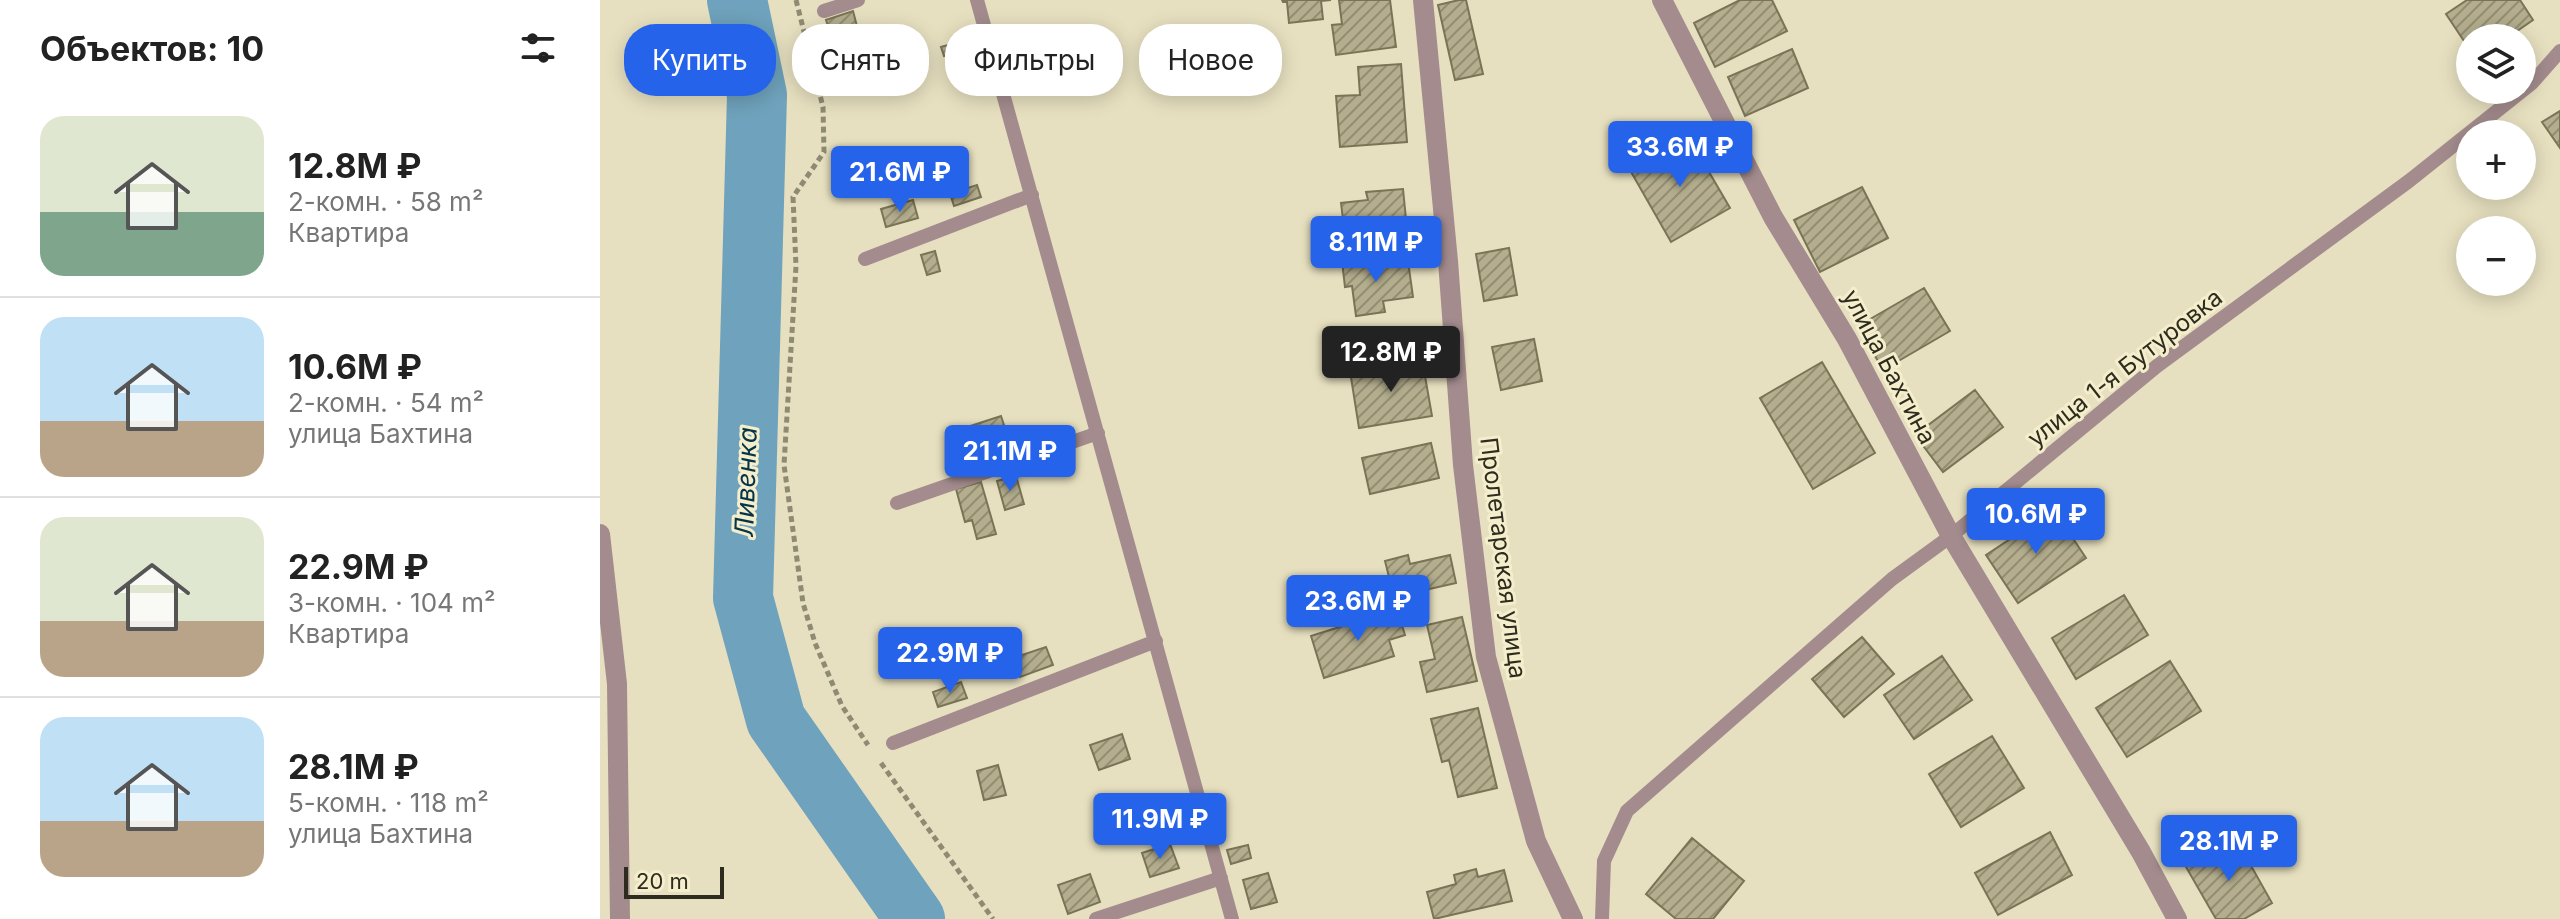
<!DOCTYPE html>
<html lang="ru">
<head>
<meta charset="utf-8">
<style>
  :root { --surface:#fff; --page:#f2f2f2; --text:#222; --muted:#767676; --line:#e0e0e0; --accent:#2563eb }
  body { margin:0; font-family:Inter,sans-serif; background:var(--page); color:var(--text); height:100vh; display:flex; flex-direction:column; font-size:30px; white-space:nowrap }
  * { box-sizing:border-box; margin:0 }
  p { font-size:26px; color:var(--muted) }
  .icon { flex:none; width:44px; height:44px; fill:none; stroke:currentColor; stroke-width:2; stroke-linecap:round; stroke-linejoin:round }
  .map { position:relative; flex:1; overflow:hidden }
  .sheet { display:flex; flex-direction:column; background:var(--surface); width:600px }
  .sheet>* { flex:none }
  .guide { position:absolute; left:24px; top:24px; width:760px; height:72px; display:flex; gap:16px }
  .tools { position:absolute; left:1856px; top:24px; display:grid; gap:16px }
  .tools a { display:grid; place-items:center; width:80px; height:80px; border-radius:50%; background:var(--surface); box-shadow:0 4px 20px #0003; font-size:40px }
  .scale { position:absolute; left:24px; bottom:20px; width:100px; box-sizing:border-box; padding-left:8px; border:4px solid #2e2c1f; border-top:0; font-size:22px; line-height:28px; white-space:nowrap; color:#2e2c1f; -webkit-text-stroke:6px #f4eecc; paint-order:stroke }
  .price { position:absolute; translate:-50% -68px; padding:0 18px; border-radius:8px; background:var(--accent); color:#fff; font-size:26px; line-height:52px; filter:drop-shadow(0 2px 4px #0008) }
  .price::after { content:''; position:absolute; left:50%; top:48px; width:24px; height:18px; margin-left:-12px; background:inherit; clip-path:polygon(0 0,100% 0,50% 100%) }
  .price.active { background:#222; color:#fff }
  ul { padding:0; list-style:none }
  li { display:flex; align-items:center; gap:24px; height:200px; padding:0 40px }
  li+li { border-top:2px solid var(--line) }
  li span { display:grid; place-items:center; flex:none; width:224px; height:160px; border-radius:24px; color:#555 }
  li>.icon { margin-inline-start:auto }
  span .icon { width:96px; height:96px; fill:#fffc; stroke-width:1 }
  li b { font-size:34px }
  h2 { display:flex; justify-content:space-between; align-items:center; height:96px; padding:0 40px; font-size:34px }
  .pill { padding:0 28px; border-radius:32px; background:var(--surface); box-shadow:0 4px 20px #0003; font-size:28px; line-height:72px }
  .pill.active { background:var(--accent); color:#fff }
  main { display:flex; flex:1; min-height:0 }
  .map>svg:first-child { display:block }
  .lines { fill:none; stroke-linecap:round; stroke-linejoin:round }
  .river { stroke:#6fa2bc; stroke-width:60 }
  .building { fill:url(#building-hatch); stroke:#7a7456; stroke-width:2 }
  .path { stroke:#8f8a73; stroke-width:5; stroke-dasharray:6 4; stroke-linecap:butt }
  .lane { stroke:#a48c8e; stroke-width:14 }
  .street { stroke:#a48c8e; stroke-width:20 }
  .labels { text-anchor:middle; stroke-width:6; stroke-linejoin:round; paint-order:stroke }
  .street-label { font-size:24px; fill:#2e2c1f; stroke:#f4eecc }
  .water-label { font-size:26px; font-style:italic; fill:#063447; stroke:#f4eecc }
</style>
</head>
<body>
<main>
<section class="sheet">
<h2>Объектов: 10<svg class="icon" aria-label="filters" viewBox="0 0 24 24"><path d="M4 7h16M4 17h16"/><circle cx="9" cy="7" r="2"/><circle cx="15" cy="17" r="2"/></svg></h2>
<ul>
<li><span style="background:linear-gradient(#dfe7d0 60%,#7fa58c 0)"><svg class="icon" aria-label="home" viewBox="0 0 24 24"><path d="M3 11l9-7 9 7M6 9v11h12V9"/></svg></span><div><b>12.8M ₽</b><p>2-комн. · 58 m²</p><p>Квартира</p></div></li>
<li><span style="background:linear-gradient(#bfe0f5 65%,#b9a48a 0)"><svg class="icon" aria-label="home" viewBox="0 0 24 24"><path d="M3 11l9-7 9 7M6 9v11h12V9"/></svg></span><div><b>10.6M ₽</b><p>2-комн. · 54 m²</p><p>улица Бахтина</p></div></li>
<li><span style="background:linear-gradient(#dfe7d0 65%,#b9a48a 0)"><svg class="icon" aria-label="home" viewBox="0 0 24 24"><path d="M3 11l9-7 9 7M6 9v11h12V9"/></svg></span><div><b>22.9M ₽</b><p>3-комн. · 104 m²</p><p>Квартира</p></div></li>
<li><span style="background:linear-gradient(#bfe0f5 65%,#b9a48a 0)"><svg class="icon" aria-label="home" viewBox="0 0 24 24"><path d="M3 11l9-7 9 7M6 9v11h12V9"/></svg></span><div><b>28.1M ₽</b><p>5-комн. · 118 m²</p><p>улица Бахтина</p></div></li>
</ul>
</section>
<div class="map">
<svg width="1960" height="919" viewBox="0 0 1960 919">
  <defs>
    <pattern id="building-hatch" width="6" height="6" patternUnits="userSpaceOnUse" patternTransform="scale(2)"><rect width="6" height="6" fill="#b4ae8e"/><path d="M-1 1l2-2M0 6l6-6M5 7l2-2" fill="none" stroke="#938e73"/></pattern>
  </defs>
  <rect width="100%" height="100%" fill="#e7e0c0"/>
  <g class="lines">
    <path class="river" d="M137,0L157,95L143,598L176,720L315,919"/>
  </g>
  <path class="building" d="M682,0H731L721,1L723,19L689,23L687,2H683Z
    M739,0H790L796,47L736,55L732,25L742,24Z
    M859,0H866L883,74L855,80L838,5Z
    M1140,0H1172L1187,31L1115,67L1094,23Z
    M1867,0H1920L1933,20L1907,38H1870V50L1846,14Z
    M253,11L258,30L232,38L226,20Z
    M373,38L381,65L365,70L360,52L344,56L341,47Z
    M1192,49L1208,88L1145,116L1128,77Z
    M801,64L807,142L740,147L736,96L760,95L758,67Z
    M1960,111V148L1942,122Z
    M1088,136L1130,208L1071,242L1030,170Z
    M361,177L365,189L377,185L381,197L354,206L346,181Z
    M1262,187L1288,238L1220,272L1194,220Z
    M803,189L807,229L745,236L741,203L768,200L766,192Z
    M313,200L318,218L286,227L281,209Z
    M909,248L917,295L884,301L876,254Z
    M335,251L340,271L327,275L321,255Z
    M766,257L767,266L808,261L813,297L783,301L785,312L756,316L752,286L745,287L742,261Z
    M1324,288L1350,331L1283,370L1258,326Z
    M934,339L942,381L901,390L892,347Z
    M822,359L832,416L759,428L750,371Z
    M1222,362L1275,453L1213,489L1160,398Z
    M1375,390L1403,427L1343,472L1315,435Z
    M401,416L409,440L360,456L352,432Z
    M831,443L839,478L770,494L762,458Z
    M416,476L424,504L405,510L397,481Z
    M381,482L396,534L377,539L372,520L365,522L356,489Z
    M1454,510L1486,558L1418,603L1386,555Z
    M808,555L810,564L850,555L856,583L794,597L785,561Z
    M1524,595L1548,635L1476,679L1452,638Z
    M797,609L805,635L789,640L794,656L724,678L711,636Z
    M862,617L877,681L827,692L820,662L835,659L827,625Z
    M1262,637L1294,674L1244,717L1212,679Z
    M446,647L453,665L420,677L413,658Z
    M1342,656L1372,700L1314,739L1284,695Z
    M1570,661L1601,711L1527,757L1496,708Z
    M361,682L367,698L338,707L333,692Z
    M878,708L897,788L858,797L849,760L842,762L831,719Z
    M522,734L530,759L499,770L490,745Z
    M1392,736L1424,788L1361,827L1329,774Z
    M398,765L406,795L384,800L377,771Z
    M1450,832L1472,875L1398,915L1375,873Z
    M1092,838L1144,881L1113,919H1076L1046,894Z
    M1636,839L1672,903L1644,919H1616L1586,867Z
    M570,844L579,868L550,877L542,853Z
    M648,845L651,858L631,864L627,850Z
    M876,869L878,877L904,870L912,901L834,919L827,892L856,884L854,875Z
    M668,873L677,902L651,909L643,880Z
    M490,874L500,902L468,914L458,885Z"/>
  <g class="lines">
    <path class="path" d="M196,0L223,107L224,152L193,197L196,266L184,465L203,603L215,643L242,706L268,745
      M281,763L393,919"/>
    <path class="lane" d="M377,0L632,919
      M224,11L258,0
      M265,259L432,195
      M297,503L498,433
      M293,743L556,641
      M496,919L621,878
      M1002,919L1004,861L1027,811L1292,579L1351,536L1557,366L1809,181L1932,83L1960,51"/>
    <path class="street" d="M823,0L848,261L863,465L886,657L936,841L973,919
      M1062,0L1173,217L1247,339L1351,536L1541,852L1577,919
      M0,534L17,684L20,919"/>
  </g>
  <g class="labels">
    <g class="street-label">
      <text transform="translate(1289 367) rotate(62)" y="8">улица Бахтина</text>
      <text transform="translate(1525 368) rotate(-38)" y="8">улица 1-я Бутуровка</text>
      <text transform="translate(903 558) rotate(83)" y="8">Пролетарская улица</text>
    </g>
    <g class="water-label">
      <text transform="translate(146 482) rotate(-88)" y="9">Ливенка</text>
    </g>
  </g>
</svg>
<div class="tools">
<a><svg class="icon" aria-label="layers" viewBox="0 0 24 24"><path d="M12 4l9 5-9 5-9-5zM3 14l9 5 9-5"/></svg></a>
<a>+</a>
<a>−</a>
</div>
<div class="scale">20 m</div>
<b class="price" style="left:1080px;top:189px">33.6M ₽</b>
<b class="price" style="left:300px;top:214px">21.6M ₽</b>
<b class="price" style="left:776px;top:284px">8.11M ₽</b>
<b class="price active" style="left:791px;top:394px">12.8M ₽</b>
<b class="price" style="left:410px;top:493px">21.1M ₽</b>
<b class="price" style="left:1436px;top:556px">10.6M ₽</b>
<b class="price" style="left:758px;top:643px">23.6M ₽</b>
<b class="price" style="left:350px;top:695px">22.9M ₽</b>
<b class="price" style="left:560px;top:861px">11.9M ₽</b>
<b class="price" style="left:1629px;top:883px">28.1M ₽</b>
<div class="guide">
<a class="pill active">Купить</a>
<a class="pill">Снять</a>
<a class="pill">Фильтры</a>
<a class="pill">Новое</a>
</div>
</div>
</main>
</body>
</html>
